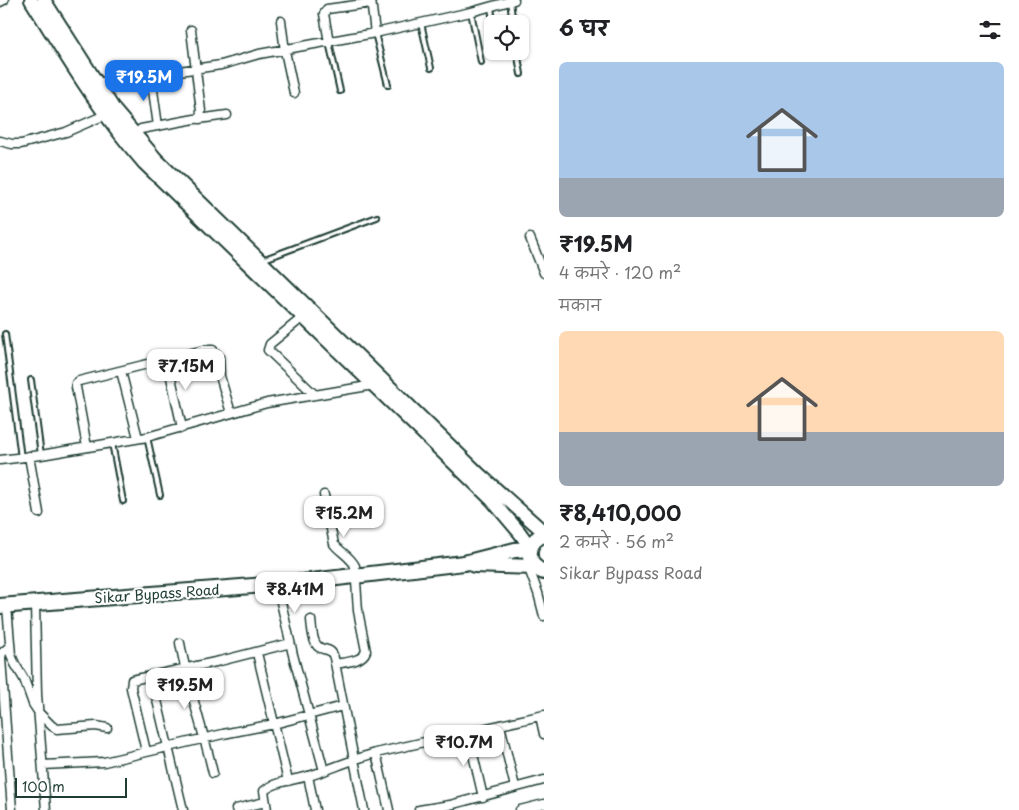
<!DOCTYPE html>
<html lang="hi">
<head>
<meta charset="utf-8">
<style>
  :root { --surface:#fff; --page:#f2f2f2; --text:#202124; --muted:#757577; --accent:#1a73e8 }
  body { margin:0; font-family:"Playpen Sans","Playpen Sans Deva",sans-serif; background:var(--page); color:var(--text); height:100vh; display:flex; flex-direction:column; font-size:19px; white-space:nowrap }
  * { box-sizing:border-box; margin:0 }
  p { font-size:16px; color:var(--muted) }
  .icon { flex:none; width:28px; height:28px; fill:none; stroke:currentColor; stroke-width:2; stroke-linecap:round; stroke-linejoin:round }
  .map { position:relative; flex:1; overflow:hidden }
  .sheet { display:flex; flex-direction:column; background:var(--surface); width:475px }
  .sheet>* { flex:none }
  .fabs { position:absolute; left:484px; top:15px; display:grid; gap:10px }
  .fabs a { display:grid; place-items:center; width:45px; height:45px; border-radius:8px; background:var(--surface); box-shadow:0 1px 4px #0004; font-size:25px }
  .scale { position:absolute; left:15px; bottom:12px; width:112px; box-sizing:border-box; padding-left:5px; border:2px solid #1f3d34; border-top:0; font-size:14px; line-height:18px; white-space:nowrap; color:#1f3d34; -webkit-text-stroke:4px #fff; paint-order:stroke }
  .price { position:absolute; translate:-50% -42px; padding:0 11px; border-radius:10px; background:#fff; color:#222; font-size:16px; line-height:32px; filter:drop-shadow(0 1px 2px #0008) }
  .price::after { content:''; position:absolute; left:50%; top:30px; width:15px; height:11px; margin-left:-8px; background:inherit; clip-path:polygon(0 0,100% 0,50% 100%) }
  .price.selected { background:var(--accent); color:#fff }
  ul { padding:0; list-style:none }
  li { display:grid; align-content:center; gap:10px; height:265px; padding:0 15px }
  li span { display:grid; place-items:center; height:155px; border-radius:8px; color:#555 }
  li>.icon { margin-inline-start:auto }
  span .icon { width:90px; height:90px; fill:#fffc; stroke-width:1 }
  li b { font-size:21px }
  h2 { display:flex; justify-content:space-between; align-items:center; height:60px; padding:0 15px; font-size:21px }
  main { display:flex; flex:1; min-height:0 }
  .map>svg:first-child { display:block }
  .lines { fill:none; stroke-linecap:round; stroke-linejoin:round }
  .service-casing { stroke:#1f3d34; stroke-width:8 }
  .minor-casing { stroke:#1f3d34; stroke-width:11 }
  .primary-casing { stroke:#1f3d34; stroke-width:16 }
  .trunk-casing { stroke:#1f3d34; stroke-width:18 }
  .service { stroke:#fff; stroke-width:4 }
  .minor { stroke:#fff; stroke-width:8 }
  .primary { stroke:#fff; stroke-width:12 }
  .trunk { stroke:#fff; stroke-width:14 }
  .labels { text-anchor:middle; stroke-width:4; stroke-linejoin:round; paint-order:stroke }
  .street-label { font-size:14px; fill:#1f3d34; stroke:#fff }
</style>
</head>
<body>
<main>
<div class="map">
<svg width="544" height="810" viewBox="0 0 544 810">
  <rect width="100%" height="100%" fill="#fff"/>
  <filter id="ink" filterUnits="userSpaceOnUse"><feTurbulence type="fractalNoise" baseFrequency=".02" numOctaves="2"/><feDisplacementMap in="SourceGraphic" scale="10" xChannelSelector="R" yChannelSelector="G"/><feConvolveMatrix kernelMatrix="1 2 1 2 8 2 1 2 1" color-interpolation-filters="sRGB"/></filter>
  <g filter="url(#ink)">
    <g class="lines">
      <g class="service-casing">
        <path id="service" d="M510,1L513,24
          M491,6L493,24
          M471,12L481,62
          M421,23L431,68
          M375,33L388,85
          M329,42L340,91
          M498,51V55
          M517,51L521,74
          M262,260L377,217
          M5,334L21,458
          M31,380L41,455
          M147,437L160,495
          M112,443L123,501"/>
      </g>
      <g class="minor-casing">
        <path id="minor" d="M371,0L375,33
          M0,2L4,0
          M281,21L285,51L294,93
          M329,42L324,14L327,9L371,3
          M151,76L158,126
          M96,83L221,65L259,54L375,33L471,12L514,0
          M199,119L227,115
          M133,136L141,129L200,118L201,111L191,30
          M0,141L12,144H21L66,132L105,115
          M530,238L544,273
          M303,317L270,344L268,350L315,395
          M167,359L182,428
          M121,371L138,438
          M87,447L76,387V383L79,381L204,350H213L219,357L220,376L231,413
          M29,456L39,513
          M0,460L41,455L147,437L267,403L374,385
          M324,495L334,544C340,552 350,556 355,566L358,611L366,651C362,662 345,662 335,664
          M528,566L538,593L544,616
          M277,585L292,650
          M35,604L37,694L46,810
          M7,606L11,655L15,664L24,679L33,704L39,713L52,726L57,729L96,726L107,728
          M311,620C312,628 312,638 316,644C321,653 331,645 334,658L364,810
          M180,643C188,687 203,729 213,773
          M10,646L2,653L1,658L12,810
          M257,653L288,781
          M151,675L183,810
          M540,716L544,734
          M500,725L515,787
          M468,733L483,797
          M146,751L131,688L132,680L220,661L287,644L291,646L292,651L324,771
          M376,753L389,810
          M43,765L104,762L223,734L274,724L343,706
          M308,776L315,810
          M236,809L265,802
          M267,810L264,791C275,781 295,780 309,776C331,769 353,759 376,753L544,715
          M419,810L450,805L544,780
          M520,810L544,804"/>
      </g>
      <g class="primary-casing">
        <path id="primary" d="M31,0C66,56 100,113 144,163L492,500L520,533L530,547
          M44,0L115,111L156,159L480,475L544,532"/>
      </g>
      <g class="trunk-casing">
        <path id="trunk" d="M544,535C525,541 525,565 544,572
          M474,565L535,567
          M0,606L303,582L464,563L515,550L529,549"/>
      </g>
      <use href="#service" class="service"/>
      <use href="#minor" class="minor"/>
      <use href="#primary" class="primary"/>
      <use href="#trunk" class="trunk"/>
    </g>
  </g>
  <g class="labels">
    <g class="street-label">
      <text transform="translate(157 594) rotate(-4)" y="5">Sikar Bypass Road</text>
    </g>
  </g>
</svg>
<div class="fabs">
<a><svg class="icon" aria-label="locate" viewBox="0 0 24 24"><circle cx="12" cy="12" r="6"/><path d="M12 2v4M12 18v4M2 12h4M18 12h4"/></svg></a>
</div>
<div class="scale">100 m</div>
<b class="price selected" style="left:144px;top:102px">₹19.5M</b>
<b class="price" style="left:186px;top:391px">₹7.15M</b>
<b class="price" style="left:344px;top:538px">₹15.2M</b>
<b class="price" style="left:295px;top:614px">₹8.41M</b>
<b class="price" style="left:185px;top:710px">₹19.5M</b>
<b class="price" style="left:464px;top:767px">₹10.7M</b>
</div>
<section class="sheet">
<h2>6 घर<svg class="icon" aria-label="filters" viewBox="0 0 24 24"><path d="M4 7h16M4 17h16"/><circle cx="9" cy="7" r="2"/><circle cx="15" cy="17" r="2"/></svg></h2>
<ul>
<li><span style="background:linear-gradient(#a9c7e8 75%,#9aa5b1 0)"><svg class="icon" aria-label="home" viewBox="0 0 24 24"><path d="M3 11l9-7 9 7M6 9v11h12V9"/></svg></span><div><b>₹19.5M</b><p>4 कमरे · 120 m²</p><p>मकान</p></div></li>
<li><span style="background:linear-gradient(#ffd9b3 65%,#9aa5b1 0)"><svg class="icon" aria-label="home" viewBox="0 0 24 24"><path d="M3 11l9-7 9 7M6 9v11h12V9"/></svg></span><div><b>₹8,410,000</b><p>2 कमरे · 56 m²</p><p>Sikar Bypass Road</p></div></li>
</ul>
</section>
</main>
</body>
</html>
